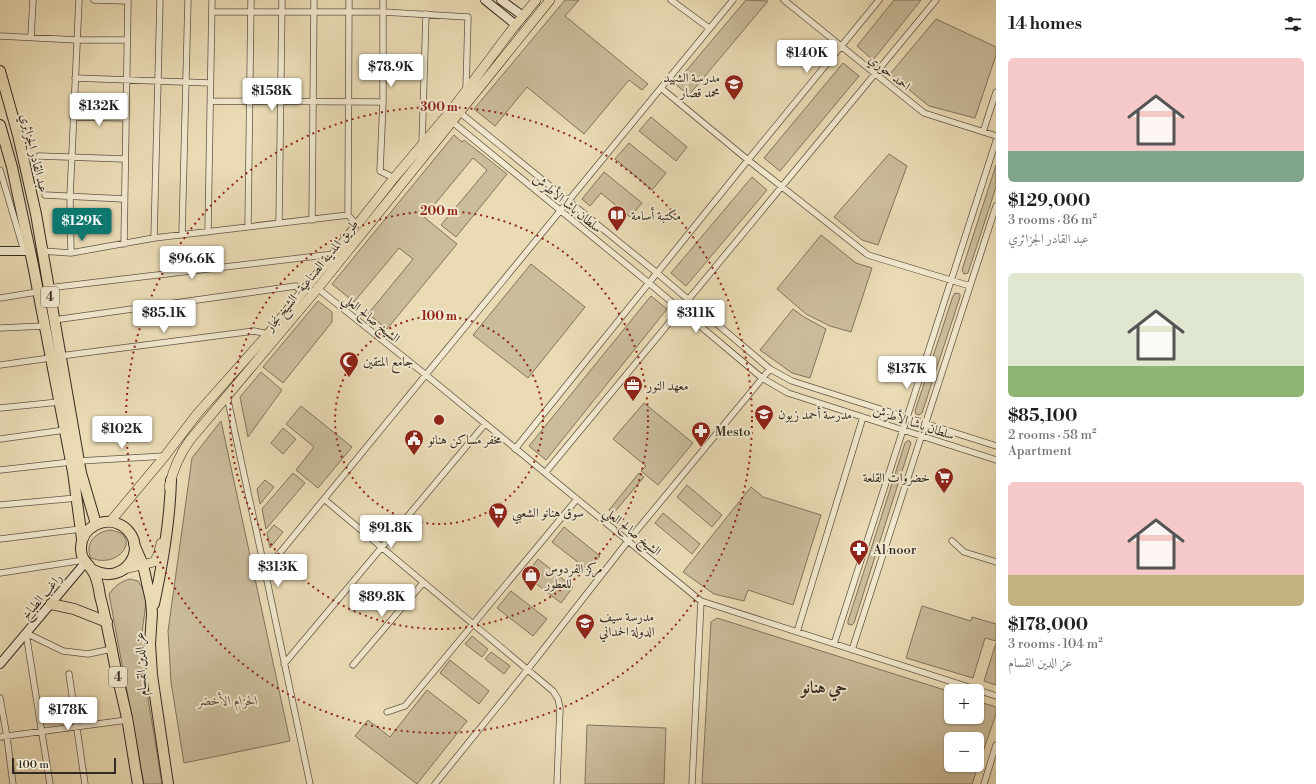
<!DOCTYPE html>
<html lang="en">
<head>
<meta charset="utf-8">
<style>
  :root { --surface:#fff; --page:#f6f6f6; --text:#202124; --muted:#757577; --accent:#0f766e }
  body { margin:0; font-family:"Libre Bodoni",Amiri,serif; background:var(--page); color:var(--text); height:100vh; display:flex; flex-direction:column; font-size:15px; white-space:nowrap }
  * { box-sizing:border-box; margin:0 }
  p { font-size:13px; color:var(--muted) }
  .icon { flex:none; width:22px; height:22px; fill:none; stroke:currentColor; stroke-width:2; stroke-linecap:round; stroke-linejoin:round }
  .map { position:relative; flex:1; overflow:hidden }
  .drawer { display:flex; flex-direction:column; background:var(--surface); width:320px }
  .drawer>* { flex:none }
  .fabs { position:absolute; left:944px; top:684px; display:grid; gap:8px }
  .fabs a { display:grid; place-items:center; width:40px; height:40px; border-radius:6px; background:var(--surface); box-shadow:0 1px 3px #0004; font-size:20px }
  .scale { position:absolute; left:12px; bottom:10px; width:104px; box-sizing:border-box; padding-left:4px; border:2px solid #352a21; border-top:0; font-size:11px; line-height:14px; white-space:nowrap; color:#352a21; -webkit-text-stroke:3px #f1e8cf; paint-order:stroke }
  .price { position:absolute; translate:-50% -34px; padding:0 9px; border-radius:4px; background:#fff; color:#222; font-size:13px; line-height:26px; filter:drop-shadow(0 1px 2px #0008) }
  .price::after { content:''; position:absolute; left:50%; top:24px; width:12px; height:9px; margin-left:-6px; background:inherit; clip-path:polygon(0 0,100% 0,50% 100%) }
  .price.active { background:var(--accent); color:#fff }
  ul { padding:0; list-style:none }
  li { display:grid; align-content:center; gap:8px; height:212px; padding:0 12px }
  li span { display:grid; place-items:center; height:124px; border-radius:6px; color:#555 }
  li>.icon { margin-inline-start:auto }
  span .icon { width:72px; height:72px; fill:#fffc; stroke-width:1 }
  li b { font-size:17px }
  h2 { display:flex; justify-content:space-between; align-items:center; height:48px; padding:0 12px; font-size:17px }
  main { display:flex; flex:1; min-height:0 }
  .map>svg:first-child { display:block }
  .green { fill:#cbbd9c; stroke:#80745e; fill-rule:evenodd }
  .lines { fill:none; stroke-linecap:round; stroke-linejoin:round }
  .street-casing { stroke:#625646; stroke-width:7 }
  .secondary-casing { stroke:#352a21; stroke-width:10 }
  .primary-casing { stroke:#352a21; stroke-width:10 }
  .highway-casing { stroke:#352a21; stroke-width:12 }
  .street { stroke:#f1e8cf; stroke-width:5.5 }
  .secondary { stroke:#f1e8cf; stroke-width:8 }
  .primary { stroke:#eadbb5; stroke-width:9 }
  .highway { stroke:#eadbb5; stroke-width:10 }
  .ring { fill:none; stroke:#8f2418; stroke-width:2; stroke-dasharray:2 4 }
  .labels { text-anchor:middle; stroke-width:4; stroke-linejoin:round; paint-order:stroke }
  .shield { fill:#f1e8cf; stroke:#6d6355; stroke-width:1 }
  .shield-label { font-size:12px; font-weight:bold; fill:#352a21 }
  .street-label { font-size:13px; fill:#352a21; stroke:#f1e8cf }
  .poi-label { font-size:13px; fill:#352a21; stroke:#f1e8cf; text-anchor:start }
  .park-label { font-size:13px; font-style:italic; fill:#5a4f40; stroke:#f1e8cf }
  .district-label { font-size:17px; font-weight:bold; fill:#352a21; stroke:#f1e8cf }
  .centre { fill:#8f2418; stroke:#f1e8cf; stroke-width:2 }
  .ring-label { font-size:12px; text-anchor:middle; font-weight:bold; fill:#8f2418; stroke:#f1e8cf; stroke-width:4; stroke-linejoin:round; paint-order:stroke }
</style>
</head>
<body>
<main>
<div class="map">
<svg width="996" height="784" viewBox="0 0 996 784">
  <rect width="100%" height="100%" fill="#eadbb5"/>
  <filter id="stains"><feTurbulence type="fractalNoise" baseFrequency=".005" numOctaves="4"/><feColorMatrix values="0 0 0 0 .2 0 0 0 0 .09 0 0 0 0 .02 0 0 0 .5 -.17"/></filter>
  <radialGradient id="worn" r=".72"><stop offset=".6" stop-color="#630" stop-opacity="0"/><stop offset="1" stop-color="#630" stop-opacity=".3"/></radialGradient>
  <path class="green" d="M565,0H579L565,16L648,84L642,90L629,80L584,134L527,87L495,126L474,109Z
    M746,0L768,1L689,95L675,84Z
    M894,0H921L873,60L857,46Z
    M936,19L996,47V55L975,118L929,106L890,74Z
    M843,63L859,76L780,171L764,158Z
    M651,117L687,147L676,161L639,131Z
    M454,135L462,142L464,140L507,174L456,237L441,225L487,170L473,158L424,217L457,244L387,329L368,314L413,259L399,248L354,302L332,284Z
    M629,143L666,173L652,190L615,159Z
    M889,154L907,166L878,245L862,240L834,217Z
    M996,165V187L968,273L964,274L962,270Z
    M604,172L642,203L630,217L601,193L590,206L582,199Z
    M752,177L767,190L686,286L671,273Z
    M821,235L856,263L872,268L851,332L830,326L806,314L777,289Z
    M531,264L585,307L528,378L473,335Z
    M955,293L960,294V297L922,413L919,415L916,414L915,411L953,296Z
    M651,296L667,309L546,460L529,446Z
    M318,301L332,312V322L283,383L263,367Z
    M793,309L804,317L826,329L810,378L792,373L760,350Z
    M261,372L282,390L248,437L240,397Z
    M644,403L693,443L658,485L641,471L646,466L613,439Z
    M301,406L352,447L318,488L296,470L314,447L286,424Z
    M221,421L290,741L184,763L171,682L168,631L192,458Z
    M283,428L296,439L283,454L271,443Z
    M907,441H910L911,443L854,623L852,625L848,624V621L905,443Z
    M293,473L305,483L266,529L262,509Z
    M639,473L644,477L613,514L609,510Z
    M265,480L274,487L260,504L257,489Z
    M687,485L722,515L712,527L677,497Z
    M751,487L763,497L821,515L793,605L748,590L744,601L714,594L683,572Z
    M663,513L700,544L692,554L655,523Z
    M274,525L283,532L270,548L267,533Z
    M564,527L600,556L588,570L552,542Z
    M110,530C143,534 120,570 91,558C84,543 96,532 110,530Z
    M538,559L573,587L561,603L525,575Z
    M130,579L138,581L147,595L142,633L148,698L162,784H144L109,594C114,587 121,581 130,579Z
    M511,591L547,619L533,636L497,608Z
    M922,606L971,621L972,617L996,624V641L985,638L973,678L906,658Z
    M717,618L951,692V717H977V701L996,707V714L972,784H702L711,622ZM951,739H977V765H951Z
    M472,636L488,649L482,657L465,644Z
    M996,643V685L984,681Z
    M491,652L510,666L504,674L485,659Z
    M450,660L489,691L479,704L440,673Z
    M427,690L467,721L417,784L355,736L368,720L390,737Z
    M587,725L666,728L664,784H585Z"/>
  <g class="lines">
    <g class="street-casing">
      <path id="street" d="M94,0L128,1
        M349,0L348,215L357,225
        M383,0V102L380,171L394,178
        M671,0L709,28
        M784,0L924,113L996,136
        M212,12H383L468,17L466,90
        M0,36L77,40H127
        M31,37L33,0
        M75,78L210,83
        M661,88L748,160L868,255L970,286
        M211,101L383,102
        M458,111L657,273L770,369L792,381L996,446
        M73,117L126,118
        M450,120L649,283L762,378L788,393L996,460
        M983,132L996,92
        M422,144L426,14
        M39,156L125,159
        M0,170L24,251
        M45,195L124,199
        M312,220L314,0
        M279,223L282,0
        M248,227L251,0
        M208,232L212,0
        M182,235L188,0
        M154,238L160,0
        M124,244L128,0
        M42,251L71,253L154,238L348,215
        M71,253L70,197L79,0
        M316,287L426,375L701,601L996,696
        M48,288L334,254
        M0,298L37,292
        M54,320L296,286L302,293
        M0,328L44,326
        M60,356L254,331L268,334
        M0,365L50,358
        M227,396L265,571L310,784
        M0,408L59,402
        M0,439L65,430
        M515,449L748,160L879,0
        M79,461L165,456
        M0,470L71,462
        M545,473L936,0
        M324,499L553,691L558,699L560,708L557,784
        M0,505L77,498
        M0,539L81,529
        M952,541L964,552L996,562
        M265,571L733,0
        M0,573L84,560
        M797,632L863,417
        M26,633L50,784
        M26,633L63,651L88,654L112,649
        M834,644L996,141
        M852,650L996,206
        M284,664L485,424
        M353,665L423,583
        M69,674L85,784
        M0,698L7,737L13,784
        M387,712L405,706L577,499
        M0,737L127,720
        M435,784L528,669L628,541L770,369
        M692,784L701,601
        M984,784L996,745"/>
    </g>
    <g class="secondary-casing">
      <path id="secondary" d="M485,0L516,25
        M501,0L523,16
        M0,251H30
        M0,664L85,563"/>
    </g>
    <g class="primary-casing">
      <path id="primary" d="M169,487C173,470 179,455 190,440L318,288L550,0
        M110,522L165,456L197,414L268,334L334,254L394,178L453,108L510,32L536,0
        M125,569L154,562L158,555L161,543"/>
    </g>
    <g class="highway-casing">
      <path id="highway" d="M0,71L18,135L36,214L81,473L96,524
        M0,125L12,167L33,265L73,472L82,539
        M134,544L143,565L151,601L152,613L150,644L152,675L168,784
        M93,570C125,587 150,547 124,527C106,514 80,527 81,550C82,561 87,562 92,570C97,577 99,588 100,596C105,614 108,632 112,650C116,673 122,695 127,718C131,740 134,762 138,784
        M51,604L74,609L107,622
        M154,604C163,562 170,522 171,480"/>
    </g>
    <use href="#street" class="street"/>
    <use href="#secondary" class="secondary"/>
    <use href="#primary" class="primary"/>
    <use href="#highway" class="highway"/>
  </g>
  <g class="ring">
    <circle cx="439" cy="420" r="104"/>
    <circle cx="439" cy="420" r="209"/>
    <circle cx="439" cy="420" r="313"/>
  </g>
  <defs>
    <g id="school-pin" transform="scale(1)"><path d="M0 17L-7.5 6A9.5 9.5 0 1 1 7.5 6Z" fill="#8f2418" stroke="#f1e8cf"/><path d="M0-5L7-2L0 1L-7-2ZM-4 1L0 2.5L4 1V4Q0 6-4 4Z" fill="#fff"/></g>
    <g id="library-pin" transform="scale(1)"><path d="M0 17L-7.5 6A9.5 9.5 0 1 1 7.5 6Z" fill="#8f2418" stroke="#f1e8cf"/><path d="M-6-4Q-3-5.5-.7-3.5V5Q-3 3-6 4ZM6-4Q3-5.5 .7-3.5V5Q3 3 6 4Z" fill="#fff"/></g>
    <g id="mosque-pin" transform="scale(1)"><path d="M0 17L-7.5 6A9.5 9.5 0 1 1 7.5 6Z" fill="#8f2418" stroke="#f1e8cf"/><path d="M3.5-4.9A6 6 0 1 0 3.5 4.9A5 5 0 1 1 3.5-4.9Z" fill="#fff"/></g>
    <g id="office-pin" transform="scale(1)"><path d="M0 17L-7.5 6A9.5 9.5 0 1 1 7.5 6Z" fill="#8f2418" stroke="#f1e8cf"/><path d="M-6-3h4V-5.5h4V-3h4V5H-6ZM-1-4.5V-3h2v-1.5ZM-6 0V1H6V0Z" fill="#fff"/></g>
    <g id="pharmacy-pin" transform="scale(1)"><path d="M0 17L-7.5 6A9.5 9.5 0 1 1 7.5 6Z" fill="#8f2418" stroke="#f1e8cf"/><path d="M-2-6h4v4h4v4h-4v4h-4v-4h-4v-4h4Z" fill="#fff"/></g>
    <g id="civic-pin" transform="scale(1)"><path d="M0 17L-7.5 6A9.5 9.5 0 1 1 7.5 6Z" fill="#8f2418" stroke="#f1e8cf"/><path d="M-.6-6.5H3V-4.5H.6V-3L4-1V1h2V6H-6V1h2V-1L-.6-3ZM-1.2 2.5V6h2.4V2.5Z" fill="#fff"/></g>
    <g id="supermarket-pin" transform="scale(1)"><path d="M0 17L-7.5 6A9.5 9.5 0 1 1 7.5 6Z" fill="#8f2418" stroke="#f1e8cf"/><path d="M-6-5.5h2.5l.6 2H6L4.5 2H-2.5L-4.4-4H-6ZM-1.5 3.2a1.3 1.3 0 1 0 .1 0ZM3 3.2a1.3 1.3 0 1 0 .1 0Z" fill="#fff"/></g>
    <g id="shop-pin" transform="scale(1)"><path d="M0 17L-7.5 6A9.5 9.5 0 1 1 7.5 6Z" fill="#8f2418" stroke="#f1e8cf"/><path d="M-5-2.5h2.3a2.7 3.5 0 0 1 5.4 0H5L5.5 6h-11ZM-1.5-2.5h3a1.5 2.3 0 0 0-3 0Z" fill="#fff"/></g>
  </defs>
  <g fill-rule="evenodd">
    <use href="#school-pin" x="734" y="84"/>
    <use href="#library-pin" x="617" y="215"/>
    <use href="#mosque-pin" x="349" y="361"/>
    <use href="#office-pin" x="633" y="385"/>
    <use href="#school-pin" x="764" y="414"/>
    <use href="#pharmacy-pin" x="701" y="431"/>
    <use href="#civic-pin" x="414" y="439"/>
    <use href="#supermarket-pin" x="944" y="477"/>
    <use href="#supermarket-pin" x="498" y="512"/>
    <use href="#pharmacy-pin" x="859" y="549"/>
    <use href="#shop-pin" x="531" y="575"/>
    <use href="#school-pin" x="585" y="623"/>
  </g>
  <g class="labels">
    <g class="shield">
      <rect x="41" y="287" width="18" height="20" rx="3"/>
      <rect x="109" y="667" width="18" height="20" rx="3"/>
    </g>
    <g class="shield-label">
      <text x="50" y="301">4</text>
      <text x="118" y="681">4</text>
    </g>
    <g class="street-label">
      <text transform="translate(890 72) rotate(39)" y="5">احمد حوري</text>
      <text transform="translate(35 153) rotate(76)" y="5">عبد القادر الجزائري</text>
      <text transform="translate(568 203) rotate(39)" y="5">سلطان باشا الأطرش</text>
      <text transform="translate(311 275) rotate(-51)" y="5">طريق المدينة الصناعية- الشيخ نجار</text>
      <text transform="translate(372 318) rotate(39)" y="5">الشيخ صالح العلي</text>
      <text transform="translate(914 422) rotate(18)" y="5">سلطان باشا الأطرش</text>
      <text transform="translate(633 531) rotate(39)" y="5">الشيخ صالح العلي</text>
      <text transform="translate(41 596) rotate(-50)" y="5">راغب الطباخ</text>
      <text transform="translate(140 664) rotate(-93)" y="5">عز الدين القسام</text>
    </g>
    <g class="poi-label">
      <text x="720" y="82" text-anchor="end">مدرسة الشهيد<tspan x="720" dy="15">محمد قصار</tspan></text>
      <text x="631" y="220">مكتبة أسامة</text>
      <text x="363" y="366">جامع المتقين</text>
      <text x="647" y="390">معهد النور</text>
      <text x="778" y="419">مدرسة أحمد زيون</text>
      <text x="715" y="436">Mesto</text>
      <text x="428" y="444">مخفر مساكن هنانو</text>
      <text x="930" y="482" text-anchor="end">خضروات القلعة</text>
      <text x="512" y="517">سوق هنانو الشعبي</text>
      <text x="873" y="554">Al noor</text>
      <text x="545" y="573">مركز الفردوس<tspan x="545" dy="15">للعطور</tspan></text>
      <text x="599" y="621">مدرسة سيف<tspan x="599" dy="15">الدولة الحمداني</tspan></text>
    </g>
    <g class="park-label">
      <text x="228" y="705">الحزام الأخضر</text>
    </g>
    <g class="district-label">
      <text x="824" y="693">حي هنانو</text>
    </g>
  </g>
  <circle cx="439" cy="420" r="6" class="centre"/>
  <g class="ring-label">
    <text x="439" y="111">300 m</text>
    <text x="439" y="215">200 m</text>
    <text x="439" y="320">100 m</text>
  </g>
  <rect width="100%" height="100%" filter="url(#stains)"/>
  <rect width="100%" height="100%" fill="url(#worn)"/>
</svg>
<div class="fabs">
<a>+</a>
<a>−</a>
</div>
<div class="scale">100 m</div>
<b class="price" style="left:807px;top:74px">$140K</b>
<b class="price" style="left:391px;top:88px">$78.9K</b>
<b class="price" style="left:272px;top:112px">$158K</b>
<b class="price" style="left:99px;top:127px">$132K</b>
<b class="price active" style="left:82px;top:242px">$129K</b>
<b class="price" style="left:192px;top:280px">$96.6K</b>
<b class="price" style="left:164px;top:334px">$85.1K</b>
<b class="price" style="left:696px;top:334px">$311K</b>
<b class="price" style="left:907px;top:390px">$137K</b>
<b class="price" style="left:122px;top:450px">$102K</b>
<b class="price" style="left:391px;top:549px">$91.8K</b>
<b class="price" style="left:278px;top:588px">$313K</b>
<b class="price" style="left:382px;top:618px">$89.8K</b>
<b class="price" style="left:68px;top:731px">$178K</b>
</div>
<section class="drawer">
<h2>14 homes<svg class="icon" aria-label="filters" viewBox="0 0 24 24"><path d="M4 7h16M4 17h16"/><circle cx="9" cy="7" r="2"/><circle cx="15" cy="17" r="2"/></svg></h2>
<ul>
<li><span style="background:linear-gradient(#f6c9c9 75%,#7fa58c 0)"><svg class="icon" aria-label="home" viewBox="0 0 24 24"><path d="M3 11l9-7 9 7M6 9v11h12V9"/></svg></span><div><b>$129,000</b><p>3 rooms · 86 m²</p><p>عبد القادر الجزائري</p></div></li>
<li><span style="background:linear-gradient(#dfe7d0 75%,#8fb573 0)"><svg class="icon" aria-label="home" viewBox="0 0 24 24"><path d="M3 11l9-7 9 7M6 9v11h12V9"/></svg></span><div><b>$85,100</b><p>2 rooms · 58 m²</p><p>Apartment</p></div></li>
<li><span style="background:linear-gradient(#f6c9c9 75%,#c2b280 0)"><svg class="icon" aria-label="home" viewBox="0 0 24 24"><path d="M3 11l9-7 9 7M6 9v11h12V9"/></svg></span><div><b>$178,000</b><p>3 rooms · 104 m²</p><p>عز الدين القسام</p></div></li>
</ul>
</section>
</main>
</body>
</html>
